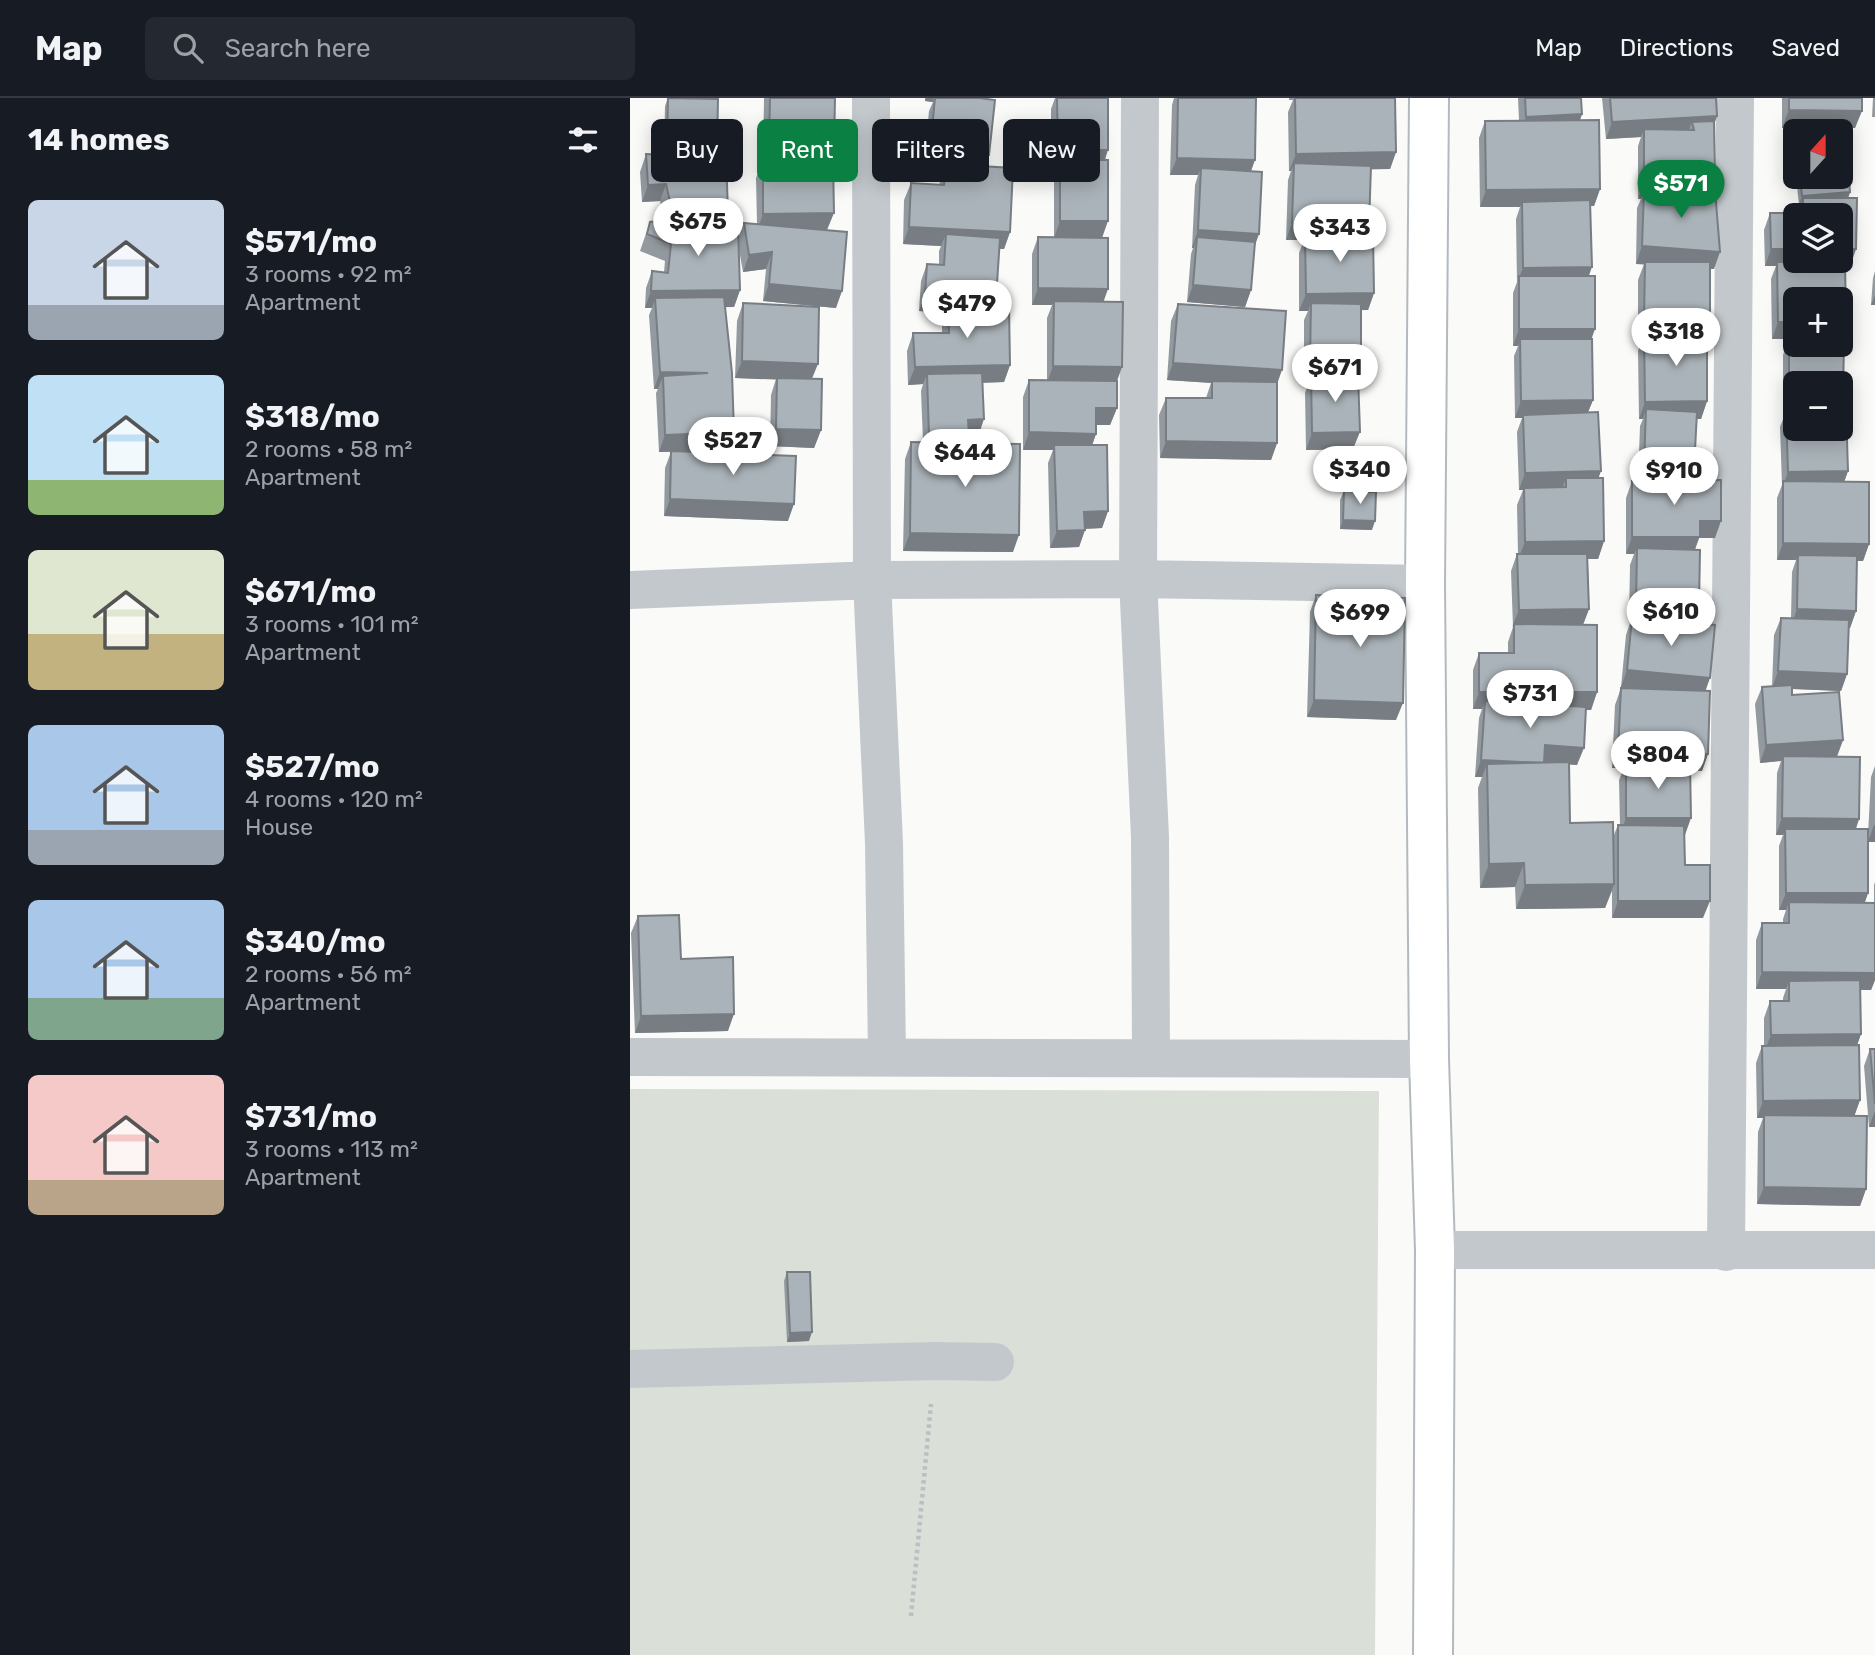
<!DOCTYPE html>
<html lang="en">
<head>
<meta charset="utf-8">
<style>
  :root { --surface:#171b24; --page:#242831; --text:#f1f3f6; --muted:#9ea1a6; --line:#363941; --accent:#0b8043 }
  body { margin:0; font-family:Rubik,sans-serif; background:var(--page); color:var(--text); height:100vh; display:flex; flex-direction:column; font-size:26px; white-space:nowrap }
  * { box-sizing:border-box; margin:0 }
  p { font-size:23px; color:var(--muted) }
  .icon { flex:none; width:38px; height:38px; fill:none; stroke:currentColor; stroke-width:2; stroke-linecap:round; stroke-linejoin:round }
  .map { position:relative; flex:1; overflow:hidden }
  .panel { display:flex; flex-direction:column; background:var(--surface); width:630px }
  .panel>* { flex:none }
  .top-card { position:absolute; left:21px; top:21px; width:665px; height:63px; display:flex; gap:14px }
  .needle { width:46px; rotate:21deg }
  .controls { position:absolute; left:1153px; top:21px; display:grid; gap:14px }
  .controls a { display:grid; place-items:center; width:70px; height:70px; border-radius:10px; background:var(--surface); box-shadow:0 4px 18px #0003; font-size:35px }
  .price { position:absolute; translate:-50% -60px; padding:0 16px; border-radius:24px; background:#fff; color:#222; font-size:23px; line-height:46px; filter:drop-shadow(0 2px 4px #0008) }
  .price::after { content:''; position:absolute; left:50%; top:42px; width:21px; height:16px; margin-left:-10px; background:inherit; clip-path:polygon(0 0,100% 0,50% 100%) }
  .price.active { background:var(--accent); color:#fff }
  ul { padding:0; list-style:none }
  li { display:flex; align-items:center; gap:21px; height:175px; padding:0 28px }
  li span { display:grid; place-items:center; flex:none; width:196px; height:140px; border-radius:10px; color:#555 }
  li>.icon { margin-inline-start:auto }
  span .icon { width:84px; height:84px; fill:#fffc; stroke-width:1 }
  li b { font-size:30px }
  h2 { display:flex; justify-content:space-between; align-items:center; height:84px; padding:0 28px; font-size:30px }
  .tag { padding:0 24px; border-radius:10px; background:var(--surface); box-shadow:0 4px 18px #0003; font-size:24px; line-height:63px }
  .tag.active { background:var(--accent); color:#fff }
  header { display:flex; align-items:center; gap:42px; box-sizing:border-box; height:98px; padding:0 35px; background:var(--surface); border-bottom:2px solid var(--line) }
  header strong { font-size:33px }
  nav { display:flex; gap:38px; margin-inline-start:auto; font-size:24px }
  .search { width:490px; height:63px; background:var(--page); display:flex; align-items:center; gap:18px; box-sizing:border-box; padding:0 24px; border-radius:10px; color:var(--muted); font-size:26px }
  main { display:flex; flex:1; min-height:0 }
  .map>svg:first-child { display:block }
  .green { fill:#dadfd7 }
  .lines { fill:none; stroke-linecap:round; stroke-linejoin:round }
  .secondary-casing { stroke:#b3babf; stroke-width:42 }
  .path { stroke:#bbbfc2; stroke-width:4.5; stroke-dasharray:3.5 3.5; stroke-linecap:butt }
  .street { stroke:#c3c8cc; stroke-width:38 }
  .secondary { stroke:#fff; stroke-width:38 }
  .wall { fill:#929a9f; fill-rule:evenodd }
  .shaded-wall { fill:#777d82 }
  .building { fill:#aab3b9; stroke:#777d82; stroke-width:2 }
</style>
</head>
<body>
<header>
<strong>Map</strong>
<div class="search"><svg class="icon" aria-label="search" viewBox="0 0 24 24"><circle cx="10" cy="10" r="6"/><path d="M15 15l6 6"/></svg>Search here</div>
<nav><a>Map</a><a>Directions</a><a>Saved</a></nav>
</header>
<main>
<section class="panel">
<h2>14 homes<svg class="icon" aria-label="filters" viewBox="0 0 24 24"><path d="M4 7h16M4 17h16"/><circle cx="9" cy="7" r="2"/><circle cx="15" cy="17" r="2"/></svg></h2>
<ul>
<li><span style="background:linear-gradient(#c9d6e8 75%,#9aa5b1 0)"><svg class="icon" aria-label="home" viewBox="0 0 24 24"><path d="M3 11l9-7 9 7M6 9v11h12V9"/></svg></span><div><b>$571/mo</b><p>3 rooms · 92 m²</p><p>Apartment</p></div></li>
<li><span style="background:linear-gradient(#bfe0f5 75%,#8fb573 0)"><svg class="icon" aria-label="home" viewBox="0 0 24 24"><path d="M3 11l9-7 9 7M6 9v11h12V9"/></svg></span><div><b>$318/mo</b><p>2 rooms · 58 m²</p><p>Apartment</p></div></li>
<li><span style="background:linear-gradient(#dfe7d0 60%,#c2b280 0)"><svg class="icon" aria-label="home" viewBox="0 0 24 24"><path d="M3 11l9-7 9 7M6 9v11h12V9"/></svg></span><div><b>$671/mo</b><p>3 rooms · 101 m²</p><p>Apartment</p></div></li>
<li><span style="background:linear-gradient(#a9c7e8 75%,#9aa5b1 0)"><svg class="icon" aria-label="home" viewBox="0 0 24 24"><path d="M3 11l9-7 9 7M6 9v11h12V9"/></svg></span><div><b>$527/mo</b><p>4 rooms · 120 m²</p><p>House</p></div></li>
<li><span style="background:linear-gradient(#a9c7e8 70%,#7fa58c 0)"><svg class="icon" aria-label="home" viewBox="0 0 24 24"><path d="M3 11l9-7 9 7M6 9v11h12V9"/></svg></span><div><b>$340/mo</b><p>2 rooms · 56 m²</p><p>Apartment</p></div></li>
<li><span style="background:linear-gradient(#f6c9c9 75%,#b9a48a 0)"><svg class="icon" aria-label="home" viewBox="0 0 24 24"><path d="M3 11l9-7 9 7M6 9v11h12V9"/></svg></span><div><b>$731/mo</b><p>3 rooms · 113 m²</p><p>Apartment</p></div></li>
</ul>
</section>
<div class="map">
<svg width="1245" height="1557" viewBox="0 0 1245 1557">
  <rect width="100%" height="100%" fill="#fafaf8"/>
  <path class="green" d="M0,991L749,993L745,1557H0Z"/>
  <g class="lines">
    <g class="secondary-casing">
      <path id="secondary" d="M799,0L795,486L799,961L805,1152L803,1557"/>
    </g>
    <path class="path" d="M281,1518L301,1306"/>
    <path class="street" d="M241,0L242,482L254,745L257,958
      M510,0L508,481L520,739L521,959
      M0,492L242,482L508,481L795,486
      M0,959L799,961
      M805,1152H1245
      M1096,1154L1105,0
      M0,1271L305,1263L365,1264"/>
    <use href="#secondary" class="secondary"/>
  </g>
  <path class="wall" d="M38,0L84,57H34L35,8Z
    M134,0H205L198,64L197,132H191L206,210L133,203L136,171L113,174L108,146L110,192L104,209H95L98,351L47,354L158,423L34,418L35,370L41,354H29L26,295L28,291H24L19,217L22,210H15L16,190L22,173L34,174L35,163L10,153L20,124L34,123L30,103L12,104L10,74L16,56L98,113L95,122L108,141L114,125L127,126L126,80L133,63ZM50,130H84L82,136H49Z
    M295,0H355L359,57L355,68L380,134L374,151H369L366,201L362,209L380,267L374,284L353,285L348,339H339L336,345L383,454L273,453L275,361L281,344H293L291,293L293,286L278,287L277,253L283,235H312V227L317,215L289,213L291,183L297,166L309,167V153L311,148L273,146L274,102L281,85L309,87L314,70L294,68L299,13L303,4L295,3Z
    M425,0H478L472,140L473,204L487,283V310L480,327H466V336L462,347L478,413L472,430L455,431L449,449L420,450L418,365L423,352H393V299L399,282H417V220L422,207H402V156L408,139H424V79L427,69H421V11Z
    M544,0H626L621,73L625,148L621,192L615,209L557,204L561,156L563,150H562L565,87L568,77H540L542,7Z
    M659,0H765L766,54L760,71H741L739,127L735,137L744,195L738,212H731V265L726,277L723,351L676,352L675,295L680,282H674V222L678,213H669V155L674,142H656L658,82L661,73H659L658,14L663,2H659Z
    M888,0H951L952,16L950,22L970,91L964,108H960L958,178L962,241L963,302L958,314L968,380L974,443L968,461H958L959,511L953,527L967,594L961,612H956L947,667L939,666L940,725L983,739L988,727H990L989,682L994,670H982L985,607L991,590L1004,591L991,589L996,537L1001,522H999L1000,467L1004,456H996V400L1002,383H1008L1010,328L1013,321H1009L1008,253L1012,242H1008V182L1014,166H1006L1007,110L1011,101H1008V48L1011,39L976,41L972,0H1086L1087,18L1084,26L1085,77L1080,92L1084,171H1080L1076,236L1077,303L1071,321H1066L1064,371L1060,383L1085,440H1069L1065,452L1063,524L1043,523L1075,593L1078,656L1072,673L1060,672L1055,737H1054L1055,767L1073,820H982V793L975,810L886,811L885,789L850,790L848,690L852,679H845L849,620L852,611H843V572L849,555H878V544L883,529L881,473L887,456H888L887,407L893,392H889L887,334L892,320H885L884,258L888,248H883V195L887,184L886,121L890,109H850L849,40L855,23L889,22Z
    M1152,0H1232L1225,30H1152Z
    M1243,0H1245V19H1242Z
    M1211,57H1217L1220,94L1218,100H1227L1226,151L1220,168H1216V223L1211,238V201H1166V247H1211V241H1214L1213,299L1211,305V285H1166V331H1211V311L1216,310L1218,373L1214,384H1239V446L1233,463H1227L1226,513L1220,530H1219L1217,576L1211,593L1162,591V597L1209,594L1213,642L1207,659H1230L1229,721L1226,731H1238V737L1241,679L1245,668V744H1238V795L1235,804L1244,805V787L1245,784V882L1241,892H1230L1231,936L1227,947H1229L1230,1002L1224,1018H1237L1236,1091L1230,1108L1127,1106L1128,1034L1133,1020H1127L1126,965L1132,948H1134V920L1140,903H1153V900L1156,891H1126V842L1132,825H1153V821L1156,812H1149V748L1153,737H1146L1147,675L1151,663L1130,665L1125,606L1132,589L1142,588L1144,537L1151,520H1161L1162,474L1166,462H1147V400L1152,387L1150,329L1155,316H1153V257L1158,241H1142L1141,181L1146,168H1135L1134,132L1140,115H1167L1170,107H1169L1166,79H1211ZM1166,117H1211V163H1166Z
    M1245,173V207H1241L1243,180Z
    M113,205L182,281L191,332L184,350L140,348L141,297L146,281L105,280L107,223Z
    M548,206L647,286V345L641,362L530,360L529,317L536,300H576L581,285L537,282L541,223Z
    M714,393L742,432L710,431V402Z
    M686,497L766,622L677,619L680,514Z
    M8,818L51,861L98,933L5,935L1,835Z
    M1240,951H1245V1029H1239L1234,968Z
    M157,1174L179,1243L157,1244L154,1183Z"/>
  <path class="shaded-wall" d="M296,0H304L303,4L295,3Z
    M1159,12L1232,13L1225,30H1152Z
    M952,16L946,33L890,36L896,19Z
    M1087,18L1081,35L1064,32L1062,24L1057,36L1014,31L1011,39L976,41L982,24Z
    M139,47L204,48L198,65L133,64Z
    M37,48L87,49L84,57H34Z
    M300,51L359,57L353,74L316,66L314,70L294,68Z
    M428,52H478L472,70L430,62L427,69H421Z
    M766,54L760,71L664,73V65L661,73H659L666,56Z
    M547,60L625,62L619,79L571,70L568,77H540Z
    M1085,77L1079,94L1014,93L1011,101H1008L1014,84Z
    M36,86L30,103L12,104L18,87Z
    M970,91L964,108L892,109V104L890,109H850L856,92Z
    M1220,94L1217,103L1173,100L1170,107H1169L1172,98Z
    M42,112L98,113L92,130L88,118L84,130L35,129Z
    M204,115L197,132L127,133L133,116Z
    M430,123H478L472,140H424Z
    M662,125L739,127L733,145L675,138L674,142H656Z
    M279,129L380,134L374,151L315,148L316,136L311,148L273,146Z
    M568,132L629,136L623,153L567,139L564,150H562Z
    M1012,148L1090,154L1084,171L1006,166Z
    M1141,151H1166V163H1211V151H1226L1220,168H1147V164L1146,168H1135Z
    M142,154L136,171L113,174L119,157Z
    M962,169L956,186L889,180L893,170Z
    M139,186L212,193L206,210L133,203Z
    M563,187L621,192L615,209L557,204Z
    M408,190L478,191L472,208L424,203L422,207H402Z
    M110,192L104,209L26,210L25,200L22,210H15L21,193Z
    M744,195L738,212L681,213V205L678,213H669L676,196Z
    M295,196L366,201L359,218L318,210L317,215L289,213Z
    M1245,197V207H1241Z
    M1211,223H1216L1211,238Z
    M1148,224H1166V241H1142Z
    M1014,225H1080L1074,242L1014,236L1012,242H1008Z
    M889,231H965L959,248L890,241L888,248H883Z
    M112,263L188,266L181,283L105,280Z
    M543,265L652,272L646,289L537,282Z
    M680,265H731L724,282L681,277L680,282H674Z
    M380,267L374,284L298,286L297,276L293,286L278,287L285,269Z
    M423,268L492,269L486,286L417,285Z
    M30,274L78,275L33,278L28,291H24Z
    M1159,299H1166V316L1156,312L1155,316H1153Z
    M963,302L956,319L893,317L892,320H885L891,303Z
    M1077,303L1071,321H1016V311L1013,321H1009L1015,304Z
    M466,310H487L480,327H460Z
    M354,321L348,339H339L333,354L293,355L299,338L338,322Z
    M146,331L191,332L184,350L140,348Z
    M104,334L98,351L29,354L35,337Z
    M399,334L466,336L460,353L424,347L423,352H393Z
    M730,334L723,351L676,352L682,335Z
    M536,343L647,345L641,362L530,360Z
    M1014,368L1064,371L1058,388L1008,385Z
    M971,373L965,390L936,380L932,391L894,390L893,392H889L895,375Z
    M1218,373L1212,390L1153,388L1158,374Z
    M40,401L164,406L158,423L34,418Z
    M478,413L472,430L448,431L454,414Z
    M713,422L745,423L742,432L710,431Z
    M1070,423H1091L1085,440H1069L1063,456L1007,450L1004,456H996L1002,439Z
    M455,432L449,449L420,450L427,433Z
    M280,435L389,437L383,454L273,453Z
    M974,443L968,461H888L895,444Z
    M1153,445L1239,446L1233,463L1168,462V457L1166,462H1147Z
    M1006,505L1069,507L1063,524L1002,522V520L1001,522H999Z
    M959,511L952,529L884,526L882,529L889,512Z
    M1167,511L1226,513L1220,530L1161,528Z
    M997,572L1080,580L1074,597L991,589Z
    M1148,573L1217,576L1211,593L1142,590Z
    M849,594H967L961,612L854,611L855,603L852,611H843Z
    M684,602L773,605L766,622L677,619Z
    M1213,642L1206,660L1153,658L1151,663L1130,665L1136,647Z
    M915,647L954,650L947,667L914,665L857,666L852,679H845L851,662Z
    M988,653L1078,656L1072,673L996,670V665L994,670H982Z
    M996,720H1061L1055,737H990Z
    M1152,720L1229,721L1223,738L1155,731L1153,737H1146Z
    M1244,727H1245V744H1238Z
    M894,765L885,789L850,790L859,766Z
    M984,786L975,810L886,811L895,787Z
    M1156,795H1238L1232,812L1159,804L1156,812H1149Z
    M988,803H1080L1073,820H982Z
    M1132,874L1245,875V882L1241,892L1159,891V883L1156,891H1126Z
    M104,916L98,933L5,935L11,918Z
    M1231,936L1225,953L1134,954L1141,937Z
    M1230,1002L1224,1019L1134,1017L1133,1020H1127L1133,1003Z
    M1245,1013V1029H1239Z
    M1134,1089L1236,1091L1230,1108L1127,1106Z
    M182,1234L179,1243L157,1244L160,1235Z"/>
  <path class="building" d="M38,0L88,1L87,49L37,48Z
    M140,0H205L204,48L139,47Z
    M305,0H349L365,2L359,57L300,51Z
    M427,0H478V52H428Z
    M548,0H626L625,62L547,60Z
    M665,0H765L766,54L666,56Z
    M895,0H951L952,16L896,19Z
    M980,0H1086L1087,18L982,24Z
    M1159,0H1232V13L1159,12Z
    M969,22L970,91L856,92L855,23Z
    M1084,23L1085,77L1072,83L1014,84V31L1064,32L1062,24Z
    M16,56L96,59L98,113L42,112L36,86L18,87Z
    M1211,57H1217L1220,94L1172,98L1170,79H1211Z
    M430,62H478V123H430Z
    M133,63L203,64L204,115L133,116Z
    M664,65L741,68L739,127L662,125Z
    M316,66L383,70L380,134L279,129L281,85L314,87Z
    M571,70L632,74L629,136L568,132Z
    M1085,92L1090,154L1012,148L1014,93Z
    M1173,100H1227L1226,151H1211V117H1166V151H1141L1140,115H1173Z
    M960,102L962,169L893,170L892,104Z
    M88,118L108,129L110,192L21,193L22,173L38,175L41,146L17,136L20,124L51,120L49,136H85Z
    M114,125L217,134L212,193L139,186L142,154L119,157Z
    M316,136L370,140L366,201L295,196L297,166L314,167Z
    M743,137L744,195L676,196L675,138Z
    M408,139L478,140V191L408,190Z
    M567,139L625,144L621,192L563,187Z
    M1015,164H1080V225H1014Z
    M1147,164H1215L1216,223H1211V201H1166V224H1148Z
    M889,178H965V231H889Z
    M94,199L102,275L104,334L35,337L33,278L78,275L30,274L25,200Z
    M424,203L493,204L492,269L423,268Z
    M113,205L189,209L188,266L112,263Z
    M681,205L731,206V265H680Z
    M548,206L656,213L652,272L543,265Z
    M379,209L380,267L285,269L283,235H319L318,210Z
    M1014,236H1077V303L1015,304Z
    M1159,240H1166V247H1211V241H1214L1213,299H1211V285H1166V299H1159Z
    M890,241H962L963,302L891,303Z
    M352,275L354,321L338,322L339,337L299,338L297,276Z
    M681,277H728L730,334L682,335Z
    M147,280L192,281L191,332L146,331Z
    M399,282L487,283V310H466V336L399,334Z
    M582,283L647,284V345L536,343V300H582Z
    M1216,310L1218,373L1158,374L1156,312H1166V331H1211V311Z
    M1016,311L1067,314L1064,371L1014,368Z
    M968,314L971,373L895,375L893,317Z
    M281,344L390,346L389,437L280,435Z
    M424,347H477L478,413L454,414L455,432L427,433Z
    M41,353L166,358L164,406L40,401Z
    M936,380H973L974,443L895,444L894,390L936,389Z
    M1091,382V423H1070V439H1002V383Z
    M1153,383L1239,384V446L1153,445Z
    M714,393L746,394L745,423L713,422Z
    M1007,450L1070,452L1069,507L1006,505Z
    M887,456H957L959,511L889,512Z
    M1168,457L1227,458L1226,513L1167,511Z
    M686,497L775,500L773,605L684,602Z
    M1002,520L1085,527L1080,580L997,572Z
    M1151,520L1219,522L1217,576L1148,573Z
    M884,526L967,527V594H849V555H884Z
    M1162,587V597L1209,594L1213,642L1136,647L1132,589Z
    M991,590L1080,593L1078,656L988,653Z
    M855,603L956,609L954,650L915,647L914,665L851,662Z
    M1153,658L1230,659L1229,721L1152,720Z
    M939,664L940,725L983,724L984,786L895,787L894,765L859,766L857,666Z
    M996,665H1060L1061,720H996Z
    M988,727L1054,728L1055,767H1080V803H988Z
    M1155,731H1238V795H1156Z
    M1159,804L1245,805V875L1132,874V825H1159Z
    M49,817L51,861L103,859L104,916L11,918L8,818Z
    M1230,882L1231,936L1141,937L1140,903H1159V883Z
    M1229,947L1230,1002L1133,1003L1132,948Z
    M1240,951H1245V1006Z
    M1134,1017L1237,1018L1236,1091L1134,1089Z
    M157,1174H180L182,1234L160,1235Z"/>
</svg>
<div class="controls">
<a><svg class="needle" viewBox="-14 -14 28 28"><path d="M0-13l5 13h-10z" fill="#e53935"/><path d="M0 13l5-13h-10z" fill="#9ea1a6"/></svg></a>
<a><svg class="icon" aria-label="layers" viewBox="0 0 24 24"><path d="M12 4l9 5-9 5-9-5zM3 14l9 5 9-5"/></svg></a>
<a>+</a>
<a>−</a>
</div>
<b class="price active" style="left:1051px;top:122px">$571</b>
<b class="price" style="left:68px;top:160px">$675</b>
<b class="price" style="left:710px;top:166px">$343</b>
<b class="price" style="left:337px;top:242px">$479</b>
<b class="price" style="left:1046px;top:270px">$318</b>
<b class="price" style="left:705px;top:306px">$671</b>
<b class="price" style="left:103px;top:379px">$527</b>
<b class="price" style="left:335px;top:391px">$644</b>
<b class="price" style="left:730px;top:408px">$340</b>
<b class="price" style="left:1044px;top:409px">$910</b>
<b class="price" style="left:1041px;top:550px">$610</b>
<b class="price" style="left:730px;top:551px">$699</b>
<b class="price" style="left:900px;top:632px">$731</b>
<b class="price" style="left:1028px;top:693px">$804</b>
<div class="top-card">
<a class="tag">Buy</a>
<a class="tag active">Rent</a>
<a class="tag">Filters</a>
<a class="tag">New</a>
</div>
</div>
</main>
</body>
</html>
